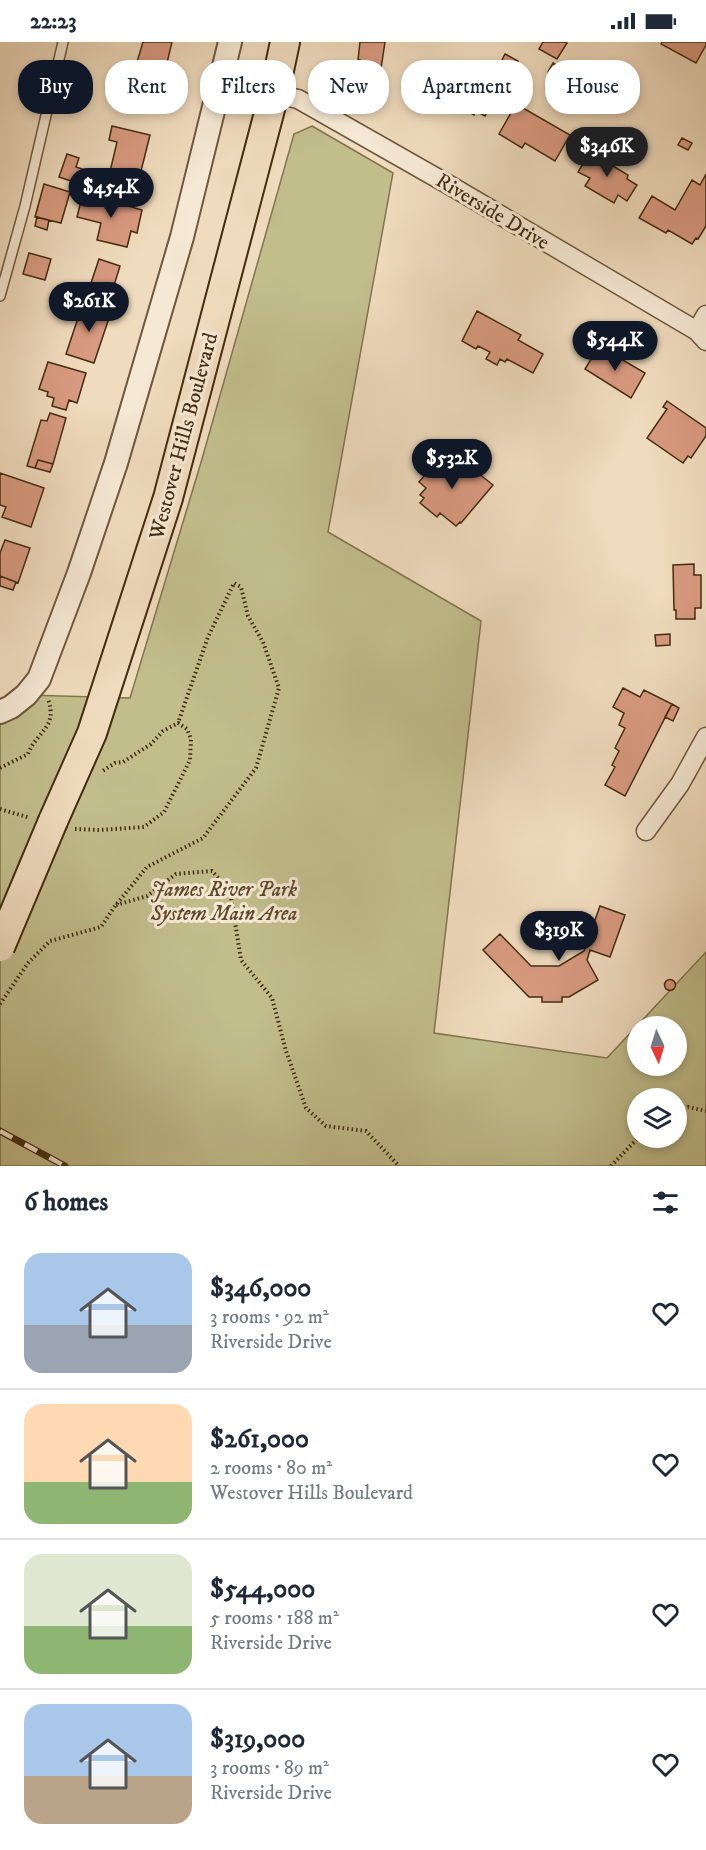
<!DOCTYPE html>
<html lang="en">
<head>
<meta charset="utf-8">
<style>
  :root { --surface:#fff; --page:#f2f2f3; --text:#1f2937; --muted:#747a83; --line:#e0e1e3; --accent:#111827 }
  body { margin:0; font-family:"IM FELL DW Pica",serif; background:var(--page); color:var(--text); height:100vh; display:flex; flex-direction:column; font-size:22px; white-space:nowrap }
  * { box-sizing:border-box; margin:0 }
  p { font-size:20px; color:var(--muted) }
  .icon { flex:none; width:33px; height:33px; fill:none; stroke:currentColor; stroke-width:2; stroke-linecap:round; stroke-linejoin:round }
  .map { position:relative; height:1124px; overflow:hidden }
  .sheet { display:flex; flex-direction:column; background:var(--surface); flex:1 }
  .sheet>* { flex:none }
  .hud { position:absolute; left:18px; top:18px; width:670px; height:54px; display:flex; gap:12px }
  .needle { width:39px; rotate:176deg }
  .tools { position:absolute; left:627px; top:974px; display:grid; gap:12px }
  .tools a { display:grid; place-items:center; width:60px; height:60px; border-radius:50%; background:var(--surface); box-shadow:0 3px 9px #0003; font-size:30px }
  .price { position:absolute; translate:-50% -51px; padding:0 14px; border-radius:21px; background:var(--accent); color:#fff; font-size:20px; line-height:39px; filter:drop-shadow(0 2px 3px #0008) }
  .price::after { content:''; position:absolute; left:50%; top:36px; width:18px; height:14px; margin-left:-9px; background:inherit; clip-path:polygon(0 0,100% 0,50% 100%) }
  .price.selected { background:#222; color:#fff }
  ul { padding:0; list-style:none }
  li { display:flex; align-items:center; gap:18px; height:150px; padding:0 24px }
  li+li { border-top:2px solid var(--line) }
  li span { display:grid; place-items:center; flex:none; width:168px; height:120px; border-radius:18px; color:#555 }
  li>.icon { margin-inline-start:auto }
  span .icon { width:72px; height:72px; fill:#fffc; stroke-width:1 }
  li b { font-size:26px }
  h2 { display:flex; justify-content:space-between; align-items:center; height:72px; padding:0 24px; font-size:26px }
  .chip { padding:0 21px; border-radius:24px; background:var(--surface); box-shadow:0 3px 9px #0003; font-size:21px; line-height:54px }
  .chip.selected { background:var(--accent); color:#fff }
  .status { display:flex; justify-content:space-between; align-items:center; height:42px; padding:0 30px; background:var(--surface); direction:ltr }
  .status svg { height:16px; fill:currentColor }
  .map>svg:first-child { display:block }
  .green { fill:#c1be8c; stroke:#82754e; stroke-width:1.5; fill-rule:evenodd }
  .building { fill:#d89a80; stroke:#432c11; stroke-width:1.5 }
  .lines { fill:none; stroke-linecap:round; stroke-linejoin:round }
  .service-casing { stroke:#6e583c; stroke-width:12 }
  .minor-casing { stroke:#6e583c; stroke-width:21 }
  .tertiary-casing { stroke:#6e583c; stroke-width:26 }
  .primary-casing { stroke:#432c11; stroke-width:32 }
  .path { stroke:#432c11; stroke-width:4; stroke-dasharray:1.5 3; stroke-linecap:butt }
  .service { stroke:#f5e8d4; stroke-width:9 }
  .minor { stroke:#f5e8d4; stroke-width:18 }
  .tertiary { stroke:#f5e8d4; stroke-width:22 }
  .primary { stroke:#efdbbd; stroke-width:28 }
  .rail-casing { stroke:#432c11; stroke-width:7 }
  .rail { stroke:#f5e8d4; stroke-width:4.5; stroke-dasharray:14; stroke-linecap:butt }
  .primary-bridge-casing { stroke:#432c11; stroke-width:32; stroke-linecap:butt }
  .primary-bridge { stroke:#efdbbd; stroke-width:28 }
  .labels { text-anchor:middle; stroke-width:6; stroke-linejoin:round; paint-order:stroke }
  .street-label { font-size:21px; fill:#432c11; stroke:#f5e8d4 }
  .park-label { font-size:21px; font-style:italic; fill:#5c492a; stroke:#f5e8d4 }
</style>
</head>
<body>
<div class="status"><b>22:23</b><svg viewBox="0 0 49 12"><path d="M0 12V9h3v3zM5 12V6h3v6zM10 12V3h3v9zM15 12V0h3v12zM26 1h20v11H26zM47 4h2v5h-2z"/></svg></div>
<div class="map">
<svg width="706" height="1124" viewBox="0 0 706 1124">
  <rect width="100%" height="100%" fill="#efdbbd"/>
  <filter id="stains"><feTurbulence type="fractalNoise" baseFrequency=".00333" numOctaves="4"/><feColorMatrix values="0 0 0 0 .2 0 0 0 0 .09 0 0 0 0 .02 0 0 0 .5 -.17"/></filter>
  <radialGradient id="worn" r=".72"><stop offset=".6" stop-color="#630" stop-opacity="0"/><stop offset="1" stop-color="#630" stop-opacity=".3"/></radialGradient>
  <path class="green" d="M312,84L393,131L328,490L481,579L434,991L607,1016L706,910V1124H0V670L26,653L130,656L202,417L294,92ZM638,984H676V1023H638ZM638,1056H676V1095H638Z"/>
  <path class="building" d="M143,0H172L166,25L159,23L157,31L141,27L143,21L137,20Z
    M360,0H385L380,33L359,29L360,18H358Z
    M543,0H565L567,1L557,17L539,7Z
    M662,0H706V3L696,21L661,2Z
    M505,12L518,19L510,35L497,28Z
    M553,21L564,28L558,36L548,30Z
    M450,22L463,29L459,36L468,41L471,36L486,44L480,55L492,61L485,74L476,69L474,73L449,58L451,55L437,46Z
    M622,34L632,40L623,55L613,49Z
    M516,62L570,93L555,119L525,101L522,106L499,92Z
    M112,84L150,93L137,145L108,138L117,100L109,98Z
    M682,96L692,101L688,108L678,103Z
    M602,111L616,119L613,124L628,133L627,137L637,143L627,159L618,153L614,161L585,144L590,136L578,130L589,112L598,117Z
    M67,112L79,116L76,125L85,128L80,142L59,135Z
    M706,132V184L698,197L696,196L692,202L668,188L666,191L639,176L652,154L675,168L692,138L700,143Z
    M44,142L70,150L61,181L35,175Z
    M83,151L142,168L137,191L131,189L127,205L97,198L101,181L77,175Z
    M37,175L49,178L47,188L35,184Z
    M29,211L51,217L45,238L23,232Z
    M99,217L120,224L111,253L89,247Z
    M83,261L111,270L94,321L66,312Z
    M477,269L521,293L518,298L543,312L533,331L507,317L505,320L500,317L497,323L486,317L490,310L478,304L476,307L462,299Z
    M598,306L610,313L611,311L645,331L631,356L585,327Z
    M48,320L86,331L77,361L69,358L66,368L52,364L54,356L47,354L48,350L39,347Z
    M667,359L706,386V394L691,416L688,414L683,421L647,396L667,367L663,365Z
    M50,371L66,376L53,422L38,418L35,426L27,424L41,378L47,379Z
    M441,410L456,422L454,425L460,430L462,427L469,433L473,427L493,443L461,481L460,480L456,484L440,471L437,475L420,461L424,456L420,453L426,446L419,440L425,433L423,432Z
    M38,418L53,422L50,430L35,426Z
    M0,431L44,446L31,485L2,475L6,465L0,463Z
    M5,498L30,506L18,541L0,534V511Z
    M694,522V533H701V566H695V577H676V568H674L673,523Z
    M0,534L16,540L13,548L0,544Z
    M670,592V603L656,604L655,593Z
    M623,646L640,655L644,648L672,662L625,754L605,743L615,725L612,723L619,709L615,706L625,686L619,683L624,671L613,665Z
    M672,662L679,666L673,679L665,675Z
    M600,864L625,873L610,915L590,908L587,918L598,938L569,955H562V960H542V955H529L483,908L500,892L531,924H559L584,909Z
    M664.5 943a5.5 5.5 0 1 1 11 0a5.5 5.5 0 1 1-11 0Z"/>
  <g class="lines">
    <g class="service-casing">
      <path id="service" d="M0,254L25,164L63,0"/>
    </g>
    <g class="minor-casing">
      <path id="minor" d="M274,52L298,57L451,144L697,289L706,299
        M697,289L706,273
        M646,789L680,742L706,695"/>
    </g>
    <g class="tertiary-casing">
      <path id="tertiary" d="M0,670L11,665L26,653L39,637L79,531L116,421L182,195L230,0"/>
    </g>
    <g class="primary-casing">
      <path id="primary" d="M53,779L92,691L168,456L274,52L285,0"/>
    </g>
    <path class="path" d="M0,726L28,712C37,689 58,686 48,657
      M0,767L30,776
      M75,787L100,788L144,785L164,770L190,718L191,697L187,687L178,681L163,689L151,702L123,720L115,721L101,730
      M116,863L147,854L176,832L212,829L230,849L241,918L272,956L286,1009L306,1066L326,1084L366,1089L399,1124
      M0,962L28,921L50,899L101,885L115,864L147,825L203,796L256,726L279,646L263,600L248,574L241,545L234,541L208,595L178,681
      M676,1072L688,1065L706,1069
      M611,1124L639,1095"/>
    <use href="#service" class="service"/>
    <use href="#minor" class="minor"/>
    <use href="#tertiary" class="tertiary"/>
    <use href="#primary" class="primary"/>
    <g class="rail-casing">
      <path id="rail" d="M0,1089L65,1124"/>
    </g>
    <use href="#rail" class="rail"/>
    <g class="primary-bridge-casing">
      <path id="primary-bridge" d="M0,905L53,779"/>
    </g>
    <use href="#primary-bridge" class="primary-bridge"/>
  </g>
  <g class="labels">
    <g class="street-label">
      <text transform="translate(493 169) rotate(31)" y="7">Riverside Drive</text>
      <text transform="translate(183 394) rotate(-75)" y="7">Westover Hills Boulevard</text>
    </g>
    <g class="park-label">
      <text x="224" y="854">James River Park<tspan x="224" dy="24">System Main Area</tspan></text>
    </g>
  </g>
  <rect width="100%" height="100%" filter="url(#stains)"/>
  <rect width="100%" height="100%" fill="url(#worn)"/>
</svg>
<div class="tools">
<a><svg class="needle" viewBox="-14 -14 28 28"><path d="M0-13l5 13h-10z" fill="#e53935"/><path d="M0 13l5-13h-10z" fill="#747a83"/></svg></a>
<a><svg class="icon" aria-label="layers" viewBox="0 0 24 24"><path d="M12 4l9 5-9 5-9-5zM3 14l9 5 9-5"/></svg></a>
</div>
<b class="price selected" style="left:607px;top:136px">$346K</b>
<b class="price" style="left:111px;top:177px">$454K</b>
<b class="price" style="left:89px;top:291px">$261K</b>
<b class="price" style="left:615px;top:330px">$544K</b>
<b class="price" style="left:452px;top:448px">$532K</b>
<b class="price" style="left:559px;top:920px">$319K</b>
<div class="hud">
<a class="chip selected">Buy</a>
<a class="chip">Rent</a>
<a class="chip">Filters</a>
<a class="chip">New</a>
<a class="chip">Apartment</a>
<a class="chip">House</a>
</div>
</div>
<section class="sheet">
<h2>6 homes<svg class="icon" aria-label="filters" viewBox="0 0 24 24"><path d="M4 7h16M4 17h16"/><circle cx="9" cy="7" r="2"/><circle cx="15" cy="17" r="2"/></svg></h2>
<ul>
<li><span style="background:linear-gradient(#a9c7e8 60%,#9aa5b1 0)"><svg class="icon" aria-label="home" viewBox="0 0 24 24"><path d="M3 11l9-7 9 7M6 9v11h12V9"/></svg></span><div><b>$346,000</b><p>3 rooms · 92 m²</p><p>Riverside Drive</p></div><svg class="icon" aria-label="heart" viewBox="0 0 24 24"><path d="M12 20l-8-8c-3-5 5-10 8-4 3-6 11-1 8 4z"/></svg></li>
<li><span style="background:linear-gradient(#ffd9b3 65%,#8fb573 0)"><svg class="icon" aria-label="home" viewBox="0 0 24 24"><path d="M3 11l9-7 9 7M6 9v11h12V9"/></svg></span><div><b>$261,000</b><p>2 rooms · 80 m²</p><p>Westover Hills Boulevard</p></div><svg class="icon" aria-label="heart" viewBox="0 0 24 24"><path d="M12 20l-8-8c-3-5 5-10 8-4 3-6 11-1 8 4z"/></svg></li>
<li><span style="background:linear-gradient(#dfe7d0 60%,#8fb573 0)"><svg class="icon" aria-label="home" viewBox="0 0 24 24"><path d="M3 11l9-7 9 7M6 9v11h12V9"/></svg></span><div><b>$544,000</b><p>5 rooms · 188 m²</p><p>Riverside Drive</p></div><svg class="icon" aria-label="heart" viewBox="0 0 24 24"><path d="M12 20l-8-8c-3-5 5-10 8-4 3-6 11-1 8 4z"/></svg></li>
<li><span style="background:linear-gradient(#a9c7e8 60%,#b9a48a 0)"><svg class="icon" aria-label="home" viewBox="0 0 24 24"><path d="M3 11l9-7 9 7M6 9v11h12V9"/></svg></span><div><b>$319,000</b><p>3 rooms · 89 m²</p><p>Riverside Drive</p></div><svg class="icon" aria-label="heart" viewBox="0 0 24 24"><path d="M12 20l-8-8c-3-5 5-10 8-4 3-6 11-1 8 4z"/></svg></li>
</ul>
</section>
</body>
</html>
